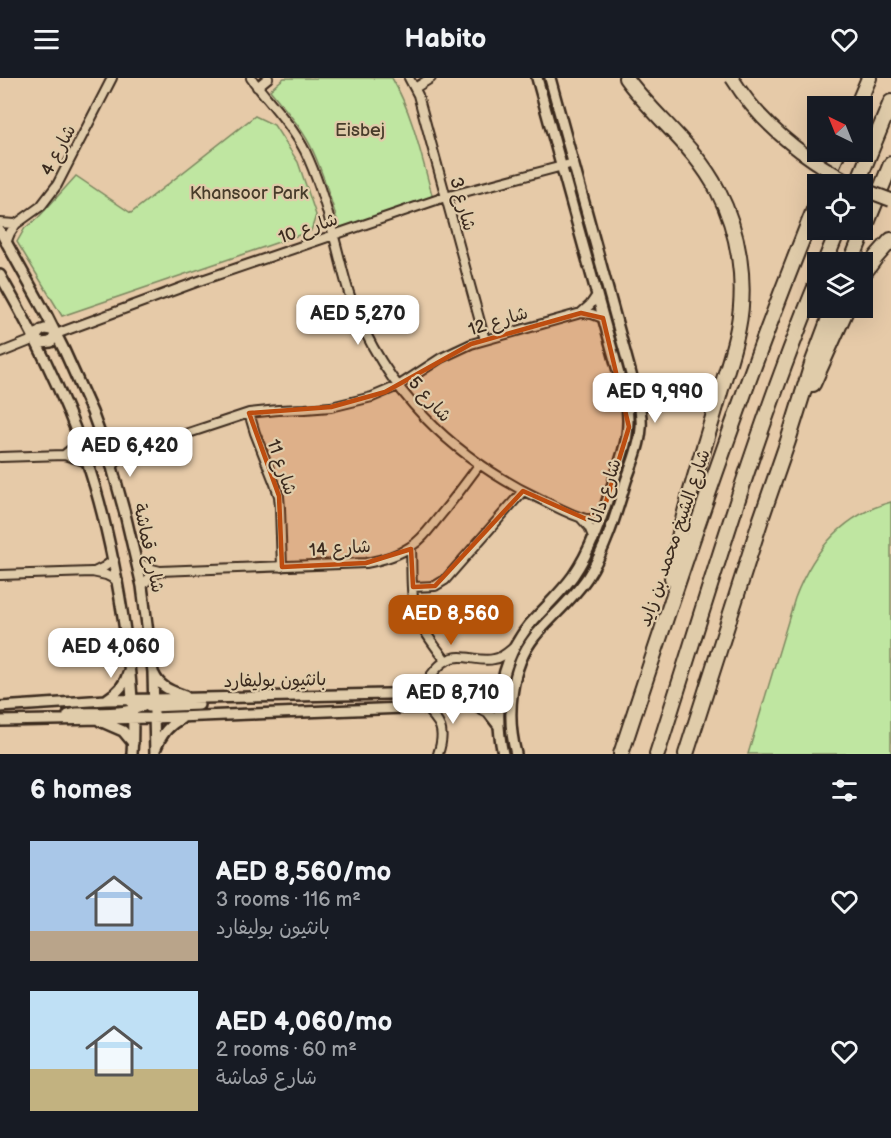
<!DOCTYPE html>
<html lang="en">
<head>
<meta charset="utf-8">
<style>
  :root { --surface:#171b24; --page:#20242c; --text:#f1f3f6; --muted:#9ea1a6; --accent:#b45309 }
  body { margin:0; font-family:"Balsamiq Sans","Playpen Sans Arabic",sans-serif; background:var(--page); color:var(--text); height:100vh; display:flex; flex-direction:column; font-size:22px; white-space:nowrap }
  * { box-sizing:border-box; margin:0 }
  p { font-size:20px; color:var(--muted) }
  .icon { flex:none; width:33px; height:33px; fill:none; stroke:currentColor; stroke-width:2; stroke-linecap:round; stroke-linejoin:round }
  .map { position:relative; height:676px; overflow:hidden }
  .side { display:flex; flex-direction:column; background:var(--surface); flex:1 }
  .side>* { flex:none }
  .needle { width:39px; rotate:317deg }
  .buttons { position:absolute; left:807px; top:18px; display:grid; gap:12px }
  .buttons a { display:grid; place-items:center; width:66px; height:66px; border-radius:0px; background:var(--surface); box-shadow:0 6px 24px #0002; font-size:30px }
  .price { position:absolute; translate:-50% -51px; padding:0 14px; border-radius:12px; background:#fff; color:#222; font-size:20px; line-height:39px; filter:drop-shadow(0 2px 3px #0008) }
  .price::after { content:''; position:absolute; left:50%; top:36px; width:18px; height:14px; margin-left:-9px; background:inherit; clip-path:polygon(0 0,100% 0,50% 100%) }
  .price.active { background:var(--accent); color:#fff }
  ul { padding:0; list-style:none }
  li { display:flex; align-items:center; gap:18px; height:150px; padding:0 30px }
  li span { display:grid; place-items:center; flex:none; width:168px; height:120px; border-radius:0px; color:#555 }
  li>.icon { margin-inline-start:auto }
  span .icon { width:72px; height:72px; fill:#fffc; stroke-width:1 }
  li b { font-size:26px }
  h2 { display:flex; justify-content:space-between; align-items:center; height:72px; padding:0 30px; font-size:26px }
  header { display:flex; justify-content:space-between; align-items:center; height:78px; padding:0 30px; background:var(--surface); font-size:27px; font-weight:700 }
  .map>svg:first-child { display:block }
  .green { fill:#bfe6a1; stroke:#7d8860; stroke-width:1.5 }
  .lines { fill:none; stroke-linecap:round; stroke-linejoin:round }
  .minor-casing { stroke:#3b2a1e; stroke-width:12 }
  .tertiary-casing { stroke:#3b2a1e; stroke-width:14 }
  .motorway-casing { stroke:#3b2a1e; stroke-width:18 }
  .minor { stroke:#e0ccaa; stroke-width:8 }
  .tertiary { stroke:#e0ccaa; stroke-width:9 }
  .motorway { stroke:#e0ccaa; stroke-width:14 }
  .primary-bridge-casing { stroke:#3b2a1e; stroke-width:16; stroke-linecap:butt }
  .primary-bridge { stroke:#e0ccaa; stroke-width:12 }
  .marked { fill:#bd4d10; fill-opacity:0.2; stroke:#bd4d10; stroke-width:4.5; stroke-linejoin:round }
  .labels { text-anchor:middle; stroke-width:4.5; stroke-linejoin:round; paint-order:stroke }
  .park-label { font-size:18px; fill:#483d2b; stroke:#e0ccaa }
  .street-label { font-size:18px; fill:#3b2a1e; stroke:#e0ccaa }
</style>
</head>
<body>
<header><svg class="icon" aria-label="menu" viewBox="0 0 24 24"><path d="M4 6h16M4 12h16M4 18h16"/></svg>Habito<svg class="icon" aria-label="heart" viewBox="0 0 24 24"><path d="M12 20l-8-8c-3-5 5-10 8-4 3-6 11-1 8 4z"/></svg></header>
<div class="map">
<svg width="891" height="676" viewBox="0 0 891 676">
  <rect width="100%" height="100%" fill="#e6caa8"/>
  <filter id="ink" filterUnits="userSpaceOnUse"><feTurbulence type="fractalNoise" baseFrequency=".0167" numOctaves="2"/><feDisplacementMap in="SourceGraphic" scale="12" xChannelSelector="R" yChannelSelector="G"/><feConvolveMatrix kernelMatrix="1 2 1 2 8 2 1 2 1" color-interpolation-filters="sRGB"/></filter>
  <g filter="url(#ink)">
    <path class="green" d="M284,0H392C414,38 422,82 434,124L341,154C332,127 325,99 313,73C303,51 285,31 270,12Z
      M255,38L274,47L298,84L316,137L311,153L62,238L17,164L25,150L38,140L76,98L131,135Z
      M891,424V676H748L795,520C813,473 842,437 891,424Z"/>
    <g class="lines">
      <g class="minor-casing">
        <path id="minor" d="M251,0C269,24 291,46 305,73C318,100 327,131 334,159C340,180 344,201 351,221C385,313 452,379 540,421C555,428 570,437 586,441H592L603,434
          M409,0L418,17L485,262
          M257,9L268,0
          M415,10L431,0
          M0,145L16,146
          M6,165L10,155L16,146L41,128L57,107L112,0
          M581,235L590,227L597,217
          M56,256L202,202L445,119L574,85
          M0,275L35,261
          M249,335L255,355L275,406L279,418L280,430L282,489
          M105,370L128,375
          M64,377L75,368L79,362
          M0,379L64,377L87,384
          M112,389L121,378L128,375L249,335L278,332L305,331L331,329L372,319L398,308L441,280L471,266L581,235L592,236L603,240
          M581,440L589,449L594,461
          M411,469C412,489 410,516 416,535C422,552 435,568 446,583
          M137,483L148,490L160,493L366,485C382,482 397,478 410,469C422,462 430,450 439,439C453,422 466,405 479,387
          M94,494L104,489L114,482
          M0,497L92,494L106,497L118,503
          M142,508L150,499L159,494
          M413,509L435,508L445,502L523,413
          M420,615C427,603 435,589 447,582C463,574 478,585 494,581C502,580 508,574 514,569
          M424,629C441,644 446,653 438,676"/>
      </g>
      <g class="tertiary-casing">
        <path id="tertiary" d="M0,153L46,236L64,272L92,334L112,389L125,436L142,508L153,594L155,676
          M0,197C38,263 74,336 95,409C109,457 118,504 125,553C130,593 135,635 132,676
          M45,251L51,252L56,256L51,264L41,265L35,261C37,256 40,252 45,251Z
          M154,596C160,610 172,613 185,618
          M107,621C117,615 125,607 128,595
          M476,628L488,634L498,647
          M0,629L106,622L387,616L506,611
          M149,629L199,627
          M68,637L76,635C98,634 136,638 153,622
          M0,643L153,640L504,626
          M100,643L123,653L133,665
          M156,670C161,657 168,647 181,641
          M503,676C493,631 500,582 530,546C544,530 560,516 573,498C593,469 603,435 614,402C624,372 632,353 626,322L537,0
          M516,676C506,638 510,589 535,558C552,538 572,522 587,500C606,471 616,436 626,403C632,386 640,368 641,350C642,339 640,329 637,318L550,0"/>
      </g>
      <g class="motorway-casing">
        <path id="motorway" d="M626,0C655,40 695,68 718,113C739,154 747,204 738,250C734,271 727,291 721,311C709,355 694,398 683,442C678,461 675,481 672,500
          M857,28L869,0
          M824,106L838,74
          M857,106L891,24
          M825,184L838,152
          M851,184L891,86
          M862,198L876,179L891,162
          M813,306L847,230
          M621,676C682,490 744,304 818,122
          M657,676C708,517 754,356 818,202
          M686,676L761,441L788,363L812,286L833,230"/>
      </g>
      <use href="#minor" class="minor"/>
      <use href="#tertiary" class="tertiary"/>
      <use href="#motorway" class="motorway"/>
      <g class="primary-bridge-casing">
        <path id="primary-bridge" d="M732,0C761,47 805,81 853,106
          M862,111L891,122"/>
      </g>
      <use href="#primary-bridge" class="primary-bridge"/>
    </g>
  </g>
  <path class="marked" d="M581,235L603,240L629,349L603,434L586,441L523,413L435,508L413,509L411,471L366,485L282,489L279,418L249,335L331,329L385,314L471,266Z"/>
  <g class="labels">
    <g class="park-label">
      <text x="360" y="58">Eisbej</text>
      <text x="249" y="121">Khansoor Park</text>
    </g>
    <g class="street-label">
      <text transform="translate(58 72) rotate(-62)" y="6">شارع 4</text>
      <text transform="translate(463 126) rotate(75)" y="6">شارع 3</text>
      <text transform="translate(308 150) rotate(-19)" y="6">شارع 10</text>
      <text transform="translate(498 243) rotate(-17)" y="6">شارع 12</text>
      <text transform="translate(430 321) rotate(48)" y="6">شارع 5</text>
      <text transform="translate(282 389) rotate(71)" y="6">شارع 11</text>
      <text transform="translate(605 413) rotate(-72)" y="6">شارع دانا</text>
      <text transform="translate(674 460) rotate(-71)" y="6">شارع الشيخ محمد بن زايد</text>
      <text transform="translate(149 470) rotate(78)" y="6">شارع قماشة</text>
      <text transform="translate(340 470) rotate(-4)" y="6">شارع 14</text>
      <text transform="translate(275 602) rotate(-1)" y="6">بانثيون بوليفارد</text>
    </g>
  </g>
</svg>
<div class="buttons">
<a><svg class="needle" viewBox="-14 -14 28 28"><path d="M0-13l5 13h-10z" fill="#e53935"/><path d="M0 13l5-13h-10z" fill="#9ea1a6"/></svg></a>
<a><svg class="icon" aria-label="locate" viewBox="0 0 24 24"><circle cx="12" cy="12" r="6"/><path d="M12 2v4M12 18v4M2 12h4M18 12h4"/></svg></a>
<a><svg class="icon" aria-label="layers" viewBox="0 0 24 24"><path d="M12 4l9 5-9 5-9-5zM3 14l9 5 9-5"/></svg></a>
</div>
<b class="price" style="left:358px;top:268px">AED 5,270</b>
<b class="price" style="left:655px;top:346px">AED 9,990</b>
<b class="price" style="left:130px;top:400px">AED 6,420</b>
<b class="price active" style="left:451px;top:568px">AED 8,560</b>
<b class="price" style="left:111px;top:601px">AED 4,060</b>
<b class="price" style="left:453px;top:647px">AED 8,710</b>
</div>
<section class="side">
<h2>6 homes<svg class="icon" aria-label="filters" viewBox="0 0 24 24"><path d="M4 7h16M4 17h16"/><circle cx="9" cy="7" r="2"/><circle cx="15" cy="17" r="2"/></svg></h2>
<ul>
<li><span style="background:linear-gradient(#a9c7e8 75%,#b9a48a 0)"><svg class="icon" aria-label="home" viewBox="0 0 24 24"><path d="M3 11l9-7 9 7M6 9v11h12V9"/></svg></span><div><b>AED 8,560/mo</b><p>3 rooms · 116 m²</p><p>بانثيون بوليفارد</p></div><svg class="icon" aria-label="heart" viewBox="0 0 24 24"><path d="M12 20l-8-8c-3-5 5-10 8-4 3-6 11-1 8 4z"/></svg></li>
<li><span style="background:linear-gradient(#bfe0f5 65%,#c2b280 0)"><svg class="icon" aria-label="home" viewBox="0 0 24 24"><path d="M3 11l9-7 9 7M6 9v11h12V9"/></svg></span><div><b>AED 4,060/mo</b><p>2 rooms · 60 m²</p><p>شارع قماشة</p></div><svg class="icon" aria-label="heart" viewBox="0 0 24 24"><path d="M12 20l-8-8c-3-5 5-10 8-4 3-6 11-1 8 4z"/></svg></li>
</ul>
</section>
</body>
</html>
